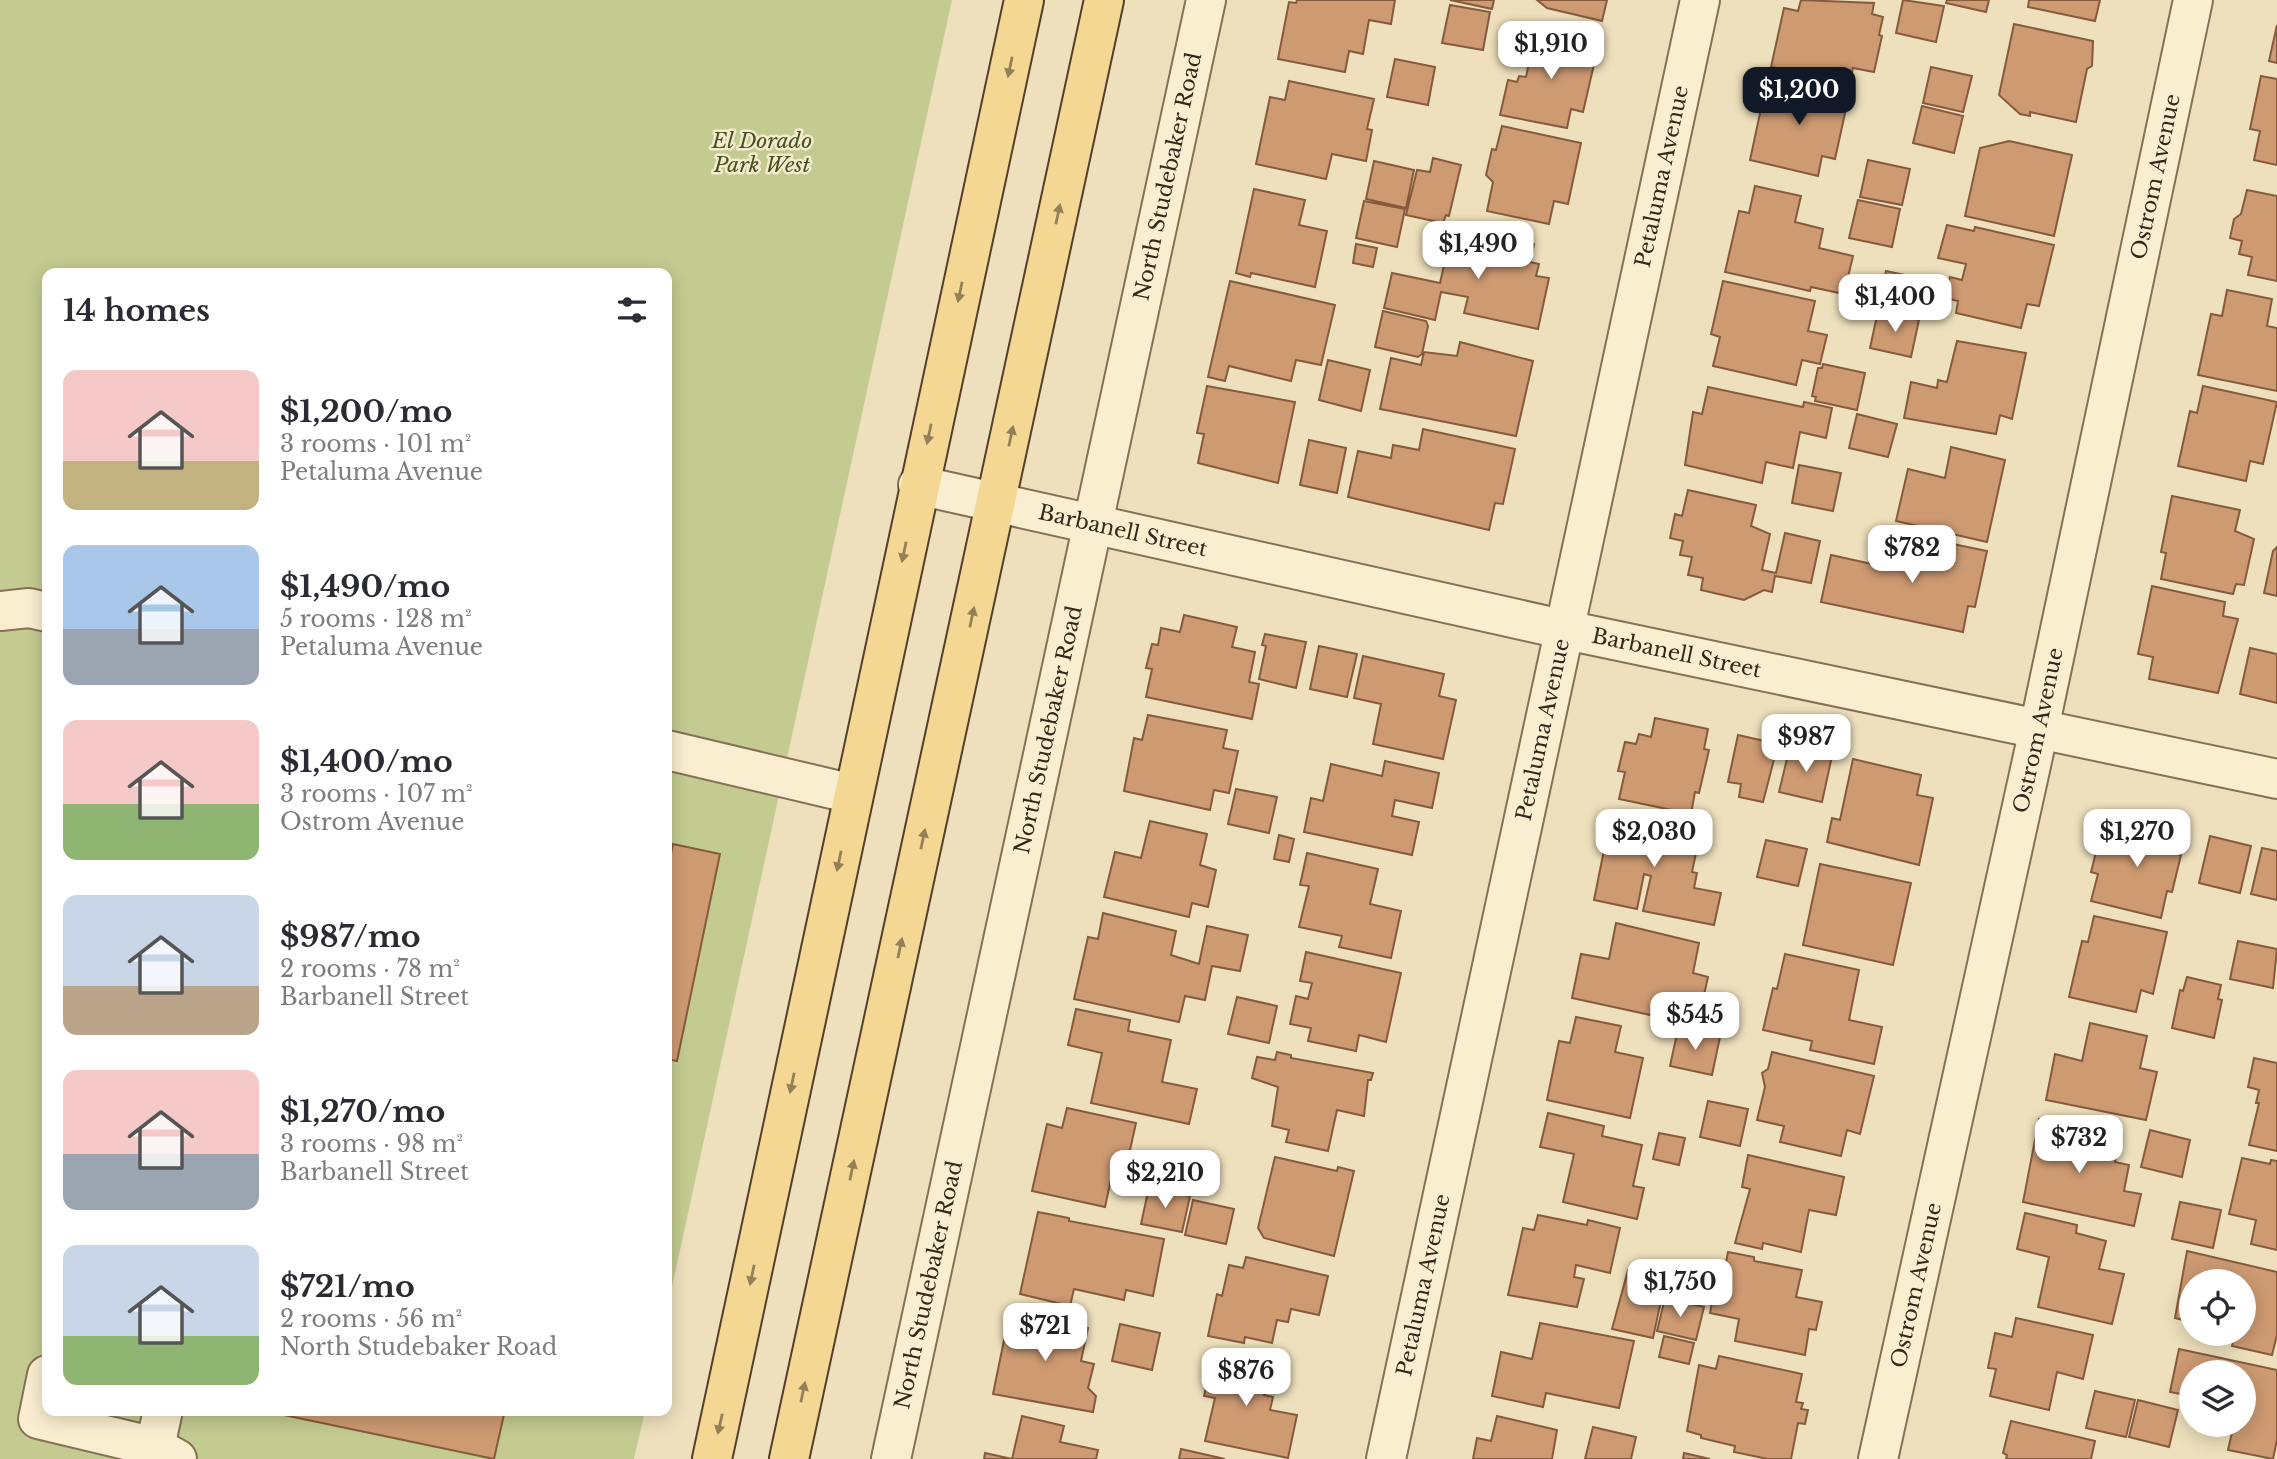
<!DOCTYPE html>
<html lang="en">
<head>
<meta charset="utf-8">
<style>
  :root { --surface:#fff; --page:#f2f2f3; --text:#2b2b33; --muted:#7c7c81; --accent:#111827 }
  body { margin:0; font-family:"Libre Baskerville",serif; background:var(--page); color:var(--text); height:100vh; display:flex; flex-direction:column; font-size:26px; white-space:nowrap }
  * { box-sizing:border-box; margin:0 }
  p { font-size:23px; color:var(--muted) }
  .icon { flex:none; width:38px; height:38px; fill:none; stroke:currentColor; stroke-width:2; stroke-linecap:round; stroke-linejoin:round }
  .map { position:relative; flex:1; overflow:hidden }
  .panel { position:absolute; left:42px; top:268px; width:630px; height:1148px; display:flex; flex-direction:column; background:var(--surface); border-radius:14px; box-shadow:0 4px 18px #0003 }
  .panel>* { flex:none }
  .controls { position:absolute; left:2179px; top:1269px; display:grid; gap:14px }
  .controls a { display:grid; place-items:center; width:77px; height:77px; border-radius:50%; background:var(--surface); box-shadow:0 4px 18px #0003; font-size:35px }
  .price { position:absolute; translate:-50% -60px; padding:0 16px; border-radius:14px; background:#fff; color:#222; font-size:23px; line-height:46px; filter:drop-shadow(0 2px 4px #0008) }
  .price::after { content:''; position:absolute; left:50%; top:42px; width:21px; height:16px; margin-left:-10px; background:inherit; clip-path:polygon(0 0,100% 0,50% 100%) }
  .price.current { background:var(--accent); color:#fff }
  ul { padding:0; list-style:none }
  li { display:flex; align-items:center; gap:21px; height:175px; padding:0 21px }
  li span { display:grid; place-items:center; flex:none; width:196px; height:140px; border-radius:14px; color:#555 }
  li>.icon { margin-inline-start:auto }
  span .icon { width:84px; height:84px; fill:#fffc; stroke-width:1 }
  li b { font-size:30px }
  h2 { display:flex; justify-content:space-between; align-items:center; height:84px; padding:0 21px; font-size:30px }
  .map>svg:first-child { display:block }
  .green { fill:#c3cb91 }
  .building { fill:#cd9a72; stroke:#855b3c; stroke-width:2 }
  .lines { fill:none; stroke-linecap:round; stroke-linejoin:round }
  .minor-casing { stroke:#867156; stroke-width:42 }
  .major-casing { stroke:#533f2b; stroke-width:42 }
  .minor { stroke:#f9eed0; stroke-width:38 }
  .major { stroke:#f3d793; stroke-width:38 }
  .oneway { fill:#948057 }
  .labels { text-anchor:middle; stroke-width:5; stroke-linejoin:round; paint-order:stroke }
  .park-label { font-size:21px; font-style:italic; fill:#445121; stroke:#f5ebcc }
  .street-label { font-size:21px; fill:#35281b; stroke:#f5ebcc }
</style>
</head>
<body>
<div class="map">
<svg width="2277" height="1459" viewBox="0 0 2277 1459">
  <rect width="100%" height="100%" fill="#eee0bd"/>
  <path class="green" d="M0,0H952L667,1310V273H47V1410L645,1411L634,1459H0Z"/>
  <path class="building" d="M1297,0H1395L1391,24L1369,20L1363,54L1349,51L1345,72L1278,59L1289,2L1296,3Z
    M1450,0H1494L1492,9Z
    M1537,0H1607L1602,21L1547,8Z
    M1801,0L1874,3L1872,14L1883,17L1879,35L1882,36L1874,72L1853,68L1849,83L1771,67L1784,8L1798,11Z
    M1903,0L1944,6L1936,42L1896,33Z
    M1947,0H1989L1986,12L1946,3Z
    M2029,0H2100L2095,21L2028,7Z
    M1450,5L1490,12L1483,50L1442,43Z
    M2014,24L2093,41L2092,66L2087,69L2076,122L2030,112V116L2020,114L1999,95Z
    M2277,25V63L2269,61Z
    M1528,33L1598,47L1583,112L1571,109L1567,128L1500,115L1508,80L1517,82L1519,76L1526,77L1529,63L1522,61Z
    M1395,59L1435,67L1428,105L1387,97Z
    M1931,67L1972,76L1963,112L1923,103Z
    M2261,76L2277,79V165L2254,160L2260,131L2250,129Z
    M1774,78L1849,95L1835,159L1822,156L1818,176L1750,160L1762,104L1768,105Z
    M1289,81L1374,99L1367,129L1372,130L1366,161L1332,154L1326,179L1256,164L1270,97L1285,100Z
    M1922,106L1963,116L1954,153L1913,143Z
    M1502,126L1581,143L1568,204L1554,201L1549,224L1487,211L1493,182L1486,175L1492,149L1496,150Z
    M2009,141L2072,155L2054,236L1965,216L1980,148Z
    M1433,158L1461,165L1449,216L1446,215L1443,223L1406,215L1417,170L1430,172Z
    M1868,160L1910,169L1902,205L1860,197Z
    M1374,161L1414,170L1406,208L1366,199Z
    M1755,186L1801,196L1795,222L1823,229L1819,248L1853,256L1844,294L1811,287L1810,291L1725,272L1739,211L1749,213Z
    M1254,189L1305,200L1299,225L1327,231L1315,287L1251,273L1250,277L1236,273Z
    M2247,190L2277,196V281L2248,275L2252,257L2239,254L2242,241L2230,238L2234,219L2241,214Z
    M1858,200L1900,209L1892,247L1849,238Z
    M1364,201L1405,209L1397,247L1356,238Z
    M1453,225L1485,233L1486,228L1500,230L1499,236L1534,244L1530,262L1539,264L1536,276L1549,278L1538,329L1464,313L1468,297L1441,292L1435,320L1384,308L1392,273L1440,283Z
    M1947,225L1974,231L1975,227L2054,245L2039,306L2027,304L2021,328L1956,313L1958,301L1945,298L1950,277L1962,280L1966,264L1938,258Z
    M1356,244L1377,248L1373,267L1353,263Z
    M1886,271L1928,280L1921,317L1878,307Z
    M1230,281L1335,305L1321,365L1296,360L1291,381L1229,366L1225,381L1208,377Z
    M1723,281L1815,301L1808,331L1827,335L1820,364L1802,360L1796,385L1713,366L1720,337L1711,334Z
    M2227,290L2272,299L2267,326L2277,328V391L2198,375L2211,314L2222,316Z
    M1383,311L1426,321L1428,326L1422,354L1418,357L1375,347Z
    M1878,311L1919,320L1911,357L1870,348Z
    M1957,341L2026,353L2012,419L2000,415L1996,434L1904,418L1911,382L1937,388L1938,380L1947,382Z
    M1460,342L1533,361L1516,436L1380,409L1391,358L1421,365L1424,352L1457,356Z
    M1328,360L1370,370L1361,411L1319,400Z
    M1823,364L1865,373L1857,410L1815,401L1816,397L1812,396L1818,368H1822Z
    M1207,386L1295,402L1278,483L1198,463L1204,434L1197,433Z
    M2203,386L2277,402L2263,464L2250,461L2246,481L2178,466L2190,411L2197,413Z
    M1708,387L1803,407L1804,402L1832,408L1826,438L1800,432L1793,468L1766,462L1762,483L1685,465L1693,412L1702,414Z
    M1857,414L1897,424L1888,457L1849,448Z
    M1423,429L1515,449L1503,504L1495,503L1489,530L1348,497L1358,451L1391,458L1393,445L1419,450Z
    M1309,440L1346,448L1337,493L1300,485Z
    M1951,447L2005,460L1987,542L1896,521L1908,469L1945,478Z
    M1799,465L1841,473L1833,511L1792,503Z
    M1688,490L1756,505L1751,526L1770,534L1762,570L1776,573L1785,533L1820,541L1811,583L1775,576L1772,592L1764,590L1744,600L1701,590L1703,578L1688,575L1692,557L1680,555L1683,541L1670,538L1675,514L1682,516Z
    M2172,496L2240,510L2235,531L2254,539L2244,585L2236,584L2233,594L2161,579L2166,553L2161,552Z
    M1919,537L1987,551L1975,607L1968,606L1963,632L1821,602L1831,555L1899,570L1902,555L1915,558Z
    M2277,547V596L2264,593L2273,551Z
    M2152,586L2225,602L2223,616L2238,619L2218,693L2149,679L2153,657L2138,654Z
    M1184,615L1237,627L1232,647L1255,652L1249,682L1259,684L1252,719L1146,697L1152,669L1146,668L1152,644L1158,645L1161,628L1180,632Z
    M1265,634L1306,642L1296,688L1259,679L1266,646L1262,645Z
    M1319,646L1357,654L1347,697L1310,689Z
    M2250,648L2277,654V703L2240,694Z
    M1363,656L1444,674L1439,696L1456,700L1443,759L1373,744L1381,704L1354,698Z
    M1148,715L1227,730L1223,748L1238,751L1229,793L1214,790L1210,810L1124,791L1134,738L1142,740Z
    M1655,718L1708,729L1704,749L1709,750L1699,793L1695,792L1691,814L1619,799L1625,772L1618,771L1625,742L1636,744L1639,734L1651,737Z
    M1738,735L1778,744L1763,802L1739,797L1741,784L1728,782Z
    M1790,746L1832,756L1822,802L1779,792Z
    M1853,759L1921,775L1917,795L1933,798L1919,865L1827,842L1832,818L1840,820Z
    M1385,761L1439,773L1432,808L1395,800L1392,816L1419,822L1412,855L1304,832L1311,798L1323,801L1331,764L1382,776Z
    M1236,789L1277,797L1269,833L1228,824Z
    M1612,810L1701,829L1692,872L1697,873L1694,888L1721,893L1714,925L1643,911L1651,876L1644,874L1637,909L1594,900Z
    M2128,819L2180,832L2175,854L2181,855L2172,892L2167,891L2161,918L2091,901L2098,874L2091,872L2097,848L2102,849L2106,832L2124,837Z
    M1150,821L1207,834L1200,865L1216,870L1208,907L1192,903L1189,917L1104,897L1115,852L1141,858Z
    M1279,835L1294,839L1289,862L1274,859Z
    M2210,836L2251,846L2240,893L2199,883Z
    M1766,840L1807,849L1798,886L1757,877Z
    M673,844L720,854L677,1061L667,1059V873Z
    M2262,848L2277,851V900L2251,894Z
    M1307,853L1378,869L1370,904L1401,911L1391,958L1339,947L1342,936L1299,927L1309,886L1300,885Z
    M1820,864L1911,883L1893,965L1803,945Z
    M1103,913L1176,931L1171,955L1199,964L1207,926L1248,935L1240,971L1212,966L1205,1000L1185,996L1179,1022L1074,999L1088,937L1098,939Z
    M2094,916L2167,932L2153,994L2141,990L2136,1012L2069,997L2082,941L2088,942Z
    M1616,923L1699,943L1693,973L1708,977L1700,1013L1658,1004L1655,1016L1572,998L1581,954L1609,959Z
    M2238,941L2277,949L2273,988L2230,979Z
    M1306,952L1401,973L1386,1042L1359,1035L1356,1051L1308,1041L1311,1028L1290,1024L1296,996L1308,999L1312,983L1300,981Z
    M1785,954L1859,970L1849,1020L1882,1027L1874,1064L1810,1050L1812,1041L1763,1030L1773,988L1777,989Z
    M2187,977L2221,985L2218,999L2222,1000L2214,1038L2172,1028L2180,990L2183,991Z
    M1237,997L1277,1006L1269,1043L1228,1034Z
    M1076,1009L1130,1020L1128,1031L1171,1040L1162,1082L1197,1089L1189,1124L1091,1103L1102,1053L1068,1045Z
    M1576,1017L1621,1026L1615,1052L1643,1058L1630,1118L1547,1100L1559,1041L1570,1043Z
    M2090,1023L2147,1036L2140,1068L2157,1072L2146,1120L2046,1100L2055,1054L2082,1061Z
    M1678,1029L1720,1037L1712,1075L1670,1066Z
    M1277,1052L1291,1055V1058L1373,1073L1371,1080H1368L1364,1116L1337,1110L1328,1151L1286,1142L1289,1130L1272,1126L1278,1087L1252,1078L1257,1057L1275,1060Z
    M1772,1052L1874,1076L1860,1134L1847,1130L1841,1156L1780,1142L1784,1126L1757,1120L1765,1087L1762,1073L1768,1069Z
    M2254,1058L2277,1063V1151L2249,1145L2259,1103H2256L2259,1090L2248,1087Z
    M1708,1101L1748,1109L1740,1146L1700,1137Z
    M1067,1108L1136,1123L1128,1159L1116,1156L1105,1207L1032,1191L1047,1124L1062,1128Z
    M1548,1113L1604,1126L1602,1136L1642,1145L1633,1186L1644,1188L1637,1219L1563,1202L1574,1154L1540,1147Z
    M2039,1119L2097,1131L2117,1151L2115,1162L2129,1165L2124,1191L2141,1194L2134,1226L2023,1202Z
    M2150,1130L2190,1140L2182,1177L2141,1167Z
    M1659,1133L1685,1138L1679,1165L1653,1159Z
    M1748,1155L1844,1177L1836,1215L1809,1210L1801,1252L1763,1243L1762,1249L1735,1243L1750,1189L1742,1187Z
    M1275,1157L1337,1171L1338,1167L1354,1171L1334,1256L1264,1238L1258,1228Z
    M2242,1158L2270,1164L2271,1160L2277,1161V1250L2251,1244L2256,1220L2229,1214Z
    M1149,1187L1190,1196L1182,1232L1141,1224Z
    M1193,1200L1234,1209L1226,1244L1185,1235Z
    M2180,1202L2221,1210L2213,1248L2172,1239Z
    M1038,1212L1069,1218V1221L1164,1239L1153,1296L1126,1290L1124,1300L1074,1289L1070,1306L1020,1294Z
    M2025,1213L2077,1225L2076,1233L2106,1241L2099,1269L2124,1274L2112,1324L2038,1307L2049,1257L2017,1249Z
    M1538,1215L1587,1225L1588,1220L1620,1228L1610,1273L1576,1265L1574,1277L1584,1279L1577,1307L1508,1295L1523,1228L1534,1230Z
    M2187,1251L2277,1272V1335L2272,1355L2232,1346L2235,1334H2244V1281H2191V1322L2175,1318Z
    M1728,1252L1754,1257V1261L1802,1270L1796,1297L1822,1302L1816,1330L1809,1329L1805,1355L1735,1341L1739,1319L1710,1313L1718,1271L1724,1273Z
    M1246,1257L1328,1276L1319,1315L1291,1309L1288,1322L1277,1320L1272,1343L1245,1337L1244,1343L1208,1336L1217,1294L1222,1296L1229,1265L1243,1268Z
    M1628,1270L1657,1276L1653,1294L1662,1296L1653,1338L1612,1329Z
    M1665,1298L1704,1307L1696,1340L1657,1331Z
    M1010,1311L1088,1328L1081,1361L1094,1364L1088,1388L1096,1396L1093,1412L993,1394Z
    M2016,1318L2093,1335L2083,1379L2057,1372L2049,1410L1990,1396L1996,1369L1988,1368L1995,1333L2012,1337Z
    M1540,1323L1634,1341L1619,1408L1546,1393L1543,1407L1492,1396L1501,1352L1532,1359Z
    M1120,1324L1160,1333L1152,1370L1112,1361Z
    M1664,1336L1694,1343L1689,1364L1659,1357Z
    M2179,1349L2277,1370V1440L2273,1459L2228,1450L2234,1424H2244V1372H2191V1396L2170,1392Z
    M1214,1352L1270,1364L1264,1395L1273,1397L1270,1410L1297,1415L1288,1458L1205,1441L1215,1398L1204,1396Z
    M1719,1356L1802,1374L1796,1402L1803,1403L1801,1409L1808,1410L1805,1424L1798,1423L1791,1459H1768L1734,1452L1735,1446L1701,1438V1435L1687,1431L1699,1365L1716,1369Z
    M2095,1391L2135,1400L2126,1437L2086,1428Z
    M2138,1400L2178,1410L2169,1447L2129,1437Z
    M260,1410H505L494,1459Z
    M1022,1416L1064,1426L1060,1442L1098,1450L1096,1459H984L985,1453L1012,1459Z
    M1497,1416L1557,1430L1552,1459H1473L1477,1438L1491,1441Z
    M2011,1421L2095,1441L2091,1459H2006L2007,1455L2003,1453Z
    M1593,1427L1636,1437L1631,1459H1585Z
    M1181,1449L1225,1459H1179Z
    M1684,1453L1710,1459H1683Z"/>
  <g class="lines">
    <g class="minor-casing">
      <g id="minor">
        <path id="s1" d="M918,485L1566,630L2277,779"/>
        <path d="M0,611L29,608L47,612"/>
        <path d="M667,750L853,794"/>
        <path d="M47,1375L38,1419L155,1447L177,1459"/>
        <path d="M155,1447L163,1410"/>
        <path id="s2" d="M891,1459L1206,0"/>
        <path id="s3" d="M1386,1459L1700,0"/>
        <path id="s4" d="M1878,1459L2039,729L2193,0"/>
      </g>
    </g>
    <g class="major-casing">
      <path id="major" d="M712,1459L1024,0
        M789,1459L1104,0"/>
    </g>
    <use href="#minor" class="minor"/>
    <use href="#major" class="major"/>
  </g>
  <defs><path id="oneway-solid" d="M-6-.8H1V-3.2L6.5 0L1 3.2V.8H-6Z" transform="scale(1.75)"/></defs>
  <g class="oneway">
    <use href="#oneway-solid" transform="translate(1010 67) rotate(102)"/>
    <use href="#oneway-solid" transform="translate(1058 214) rotate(-78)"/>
    <use href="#oneway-solid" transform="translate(960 292) rotate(102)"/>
    <use href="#oneway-solid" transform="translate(929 434) rotate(102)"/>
    <use href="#oneway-solid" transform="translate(1011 436) rotate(-78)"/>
    <use href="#oneway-solid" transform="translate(904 552) rotate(102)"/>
    <use href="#oneway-solid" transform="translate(972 617) rotate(-78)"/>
    <use href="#oneway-solid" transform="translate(923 839) rotate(-78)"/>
    <use href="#oneway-solid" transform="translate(839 861) rotate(102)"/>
    <use href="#oneway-solid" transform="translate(900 948) rotate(-78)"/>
    <use href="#oneway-solid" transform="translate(792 1083) rotate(102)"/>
    <use href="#oneway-solid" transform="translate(852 1170) rotate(-78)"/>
    <use href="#oneway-solid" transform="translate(752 1275) rotate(102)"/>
    <use href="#oneway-solid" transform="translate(803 1392) rotate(-78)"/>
    <use href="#oneway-solid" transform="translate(720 1424) rotate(103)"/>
  </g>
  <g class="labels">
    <g class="park-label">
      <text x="762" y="148">El Dorado<tspan x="762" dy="24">Park West</tspan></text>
    </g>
    <g class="street-label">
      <text dy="7" stroke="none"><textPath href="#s2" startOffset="1312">North Studebaker Road</textPath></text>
      <text dy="7" stroke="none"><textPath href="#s3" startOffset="1312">Petaluma Avenue</textPath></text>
      <text dy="7" stroke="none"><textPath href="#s4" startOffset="1312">Ostrom Avenue</textPath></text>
      <text dy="7" stroke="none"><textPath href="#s1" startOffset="210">Barbanell Street</textPath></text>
      <text dy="7" stroke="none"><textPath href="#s1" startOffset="777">Barbanell Street</textPath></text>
      <text dy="7" stroke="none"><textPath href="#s2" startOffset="746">North Studebaker Road</textPath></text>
      <text dy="7" stroke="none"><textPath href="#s3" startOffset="746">Petaluma Avenue</textPath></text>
      <text dy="7" stroke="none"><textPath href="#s4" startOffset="746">Ostrom Avenue</textPath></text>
      <text dy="7" stroke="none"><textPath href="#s2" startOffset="178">North Studebaker Road</textPath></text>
      <text dy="7" stroke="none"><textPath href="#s3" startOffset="178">Petaluma Avenue</textPath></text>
      <text dy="7" stroke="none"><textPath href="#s4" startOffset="178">Ostrom Avenue</textPath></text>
    </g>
  </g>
</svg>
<div class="controls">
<a><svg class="icon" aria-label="locate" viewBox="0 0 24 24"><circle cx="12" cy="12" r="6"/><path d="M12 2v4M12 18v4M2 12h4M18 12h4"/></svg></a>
<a><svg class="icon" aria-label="layers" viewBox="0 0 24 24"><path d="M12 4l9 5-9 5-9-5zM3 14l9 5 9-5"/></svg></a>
</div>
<b class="price" style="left:1551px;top:81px">$1,910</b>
<b class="price current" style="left:1799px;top:127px">$1,200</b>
<b class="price" style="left:1478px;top:281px">$1,490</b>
<b class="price" style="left:1895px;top:334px">$1,400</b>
<b class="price" style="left:1912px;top:585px">$782</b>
<b class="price" style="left:1806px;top:774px">$987</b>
<b class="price" style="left:1654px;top:869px">$2,030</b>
<b class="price" style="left:2137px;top:869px">$1,270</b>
<b class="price" style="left:1695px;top:1052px">$545</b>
<b class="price" style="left:2079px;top:1175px">$732</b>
<b class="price" style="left:1165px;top:1210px">$2,210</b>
<b class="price" style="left:1680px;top:1319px">$1,750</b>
<b class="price" style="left:1045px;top:1363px">$721</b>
<b class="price" style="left:1246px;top:1408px">$876</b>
<section class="panel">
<h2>14 homes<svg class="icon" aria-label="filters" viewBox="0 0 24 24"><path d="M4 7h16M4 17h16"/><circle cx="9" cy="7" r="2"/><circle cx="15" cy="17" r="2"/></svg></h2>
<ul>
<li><span style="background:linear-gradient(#f6c9c9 65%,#c2b280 0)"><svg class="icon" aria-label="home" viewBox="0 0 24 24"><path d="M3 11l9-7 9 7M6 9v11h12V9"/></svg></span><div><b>$1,200/mo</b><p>3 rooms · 101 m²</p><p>Petaluma Avenue</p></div></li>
<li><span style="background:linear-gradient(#a9c7e8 60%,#9aa5b1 0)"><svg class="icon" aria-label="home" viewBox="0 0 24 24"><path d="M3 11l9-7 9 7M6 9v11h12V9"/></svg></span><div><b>$1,490/mo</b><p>5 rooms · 128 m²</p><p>Petaluma Avenue</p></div></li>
<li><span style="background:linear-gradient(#f6c9c9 60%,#8fb573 0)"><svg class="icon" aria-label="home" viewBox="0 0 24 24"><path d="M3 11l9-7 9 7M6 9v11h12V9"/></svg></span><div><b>$1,400/mo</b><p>3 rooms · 107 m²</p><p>Ostrom Avenue</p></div></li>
<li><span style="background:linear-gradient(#c9d6e8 65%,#b9a48a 0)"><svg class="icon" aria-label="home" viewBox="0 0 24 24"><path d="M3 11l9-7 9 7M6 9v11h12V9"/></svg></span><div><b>$987/mo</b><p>2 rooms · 78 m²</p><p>Barbanell Street</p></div></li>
<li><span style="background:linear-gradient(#f6c9c9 60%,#9aa5b1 0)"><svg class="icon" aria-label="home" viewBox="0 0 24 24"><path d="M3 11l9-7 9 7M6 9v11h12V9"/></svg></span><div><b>$1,270/mo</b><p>3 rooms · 98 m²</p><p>Barbanell Street</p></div></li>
<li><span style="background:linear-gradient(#c9d6e8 65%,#8fb573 0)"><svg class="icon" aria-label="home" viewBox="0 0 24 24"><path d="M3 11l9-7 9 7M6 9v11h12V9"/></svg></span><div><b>$721/mo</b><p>2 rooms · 56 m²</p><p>North Studebaker Road</p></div></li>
</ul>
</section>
</div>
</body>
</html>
